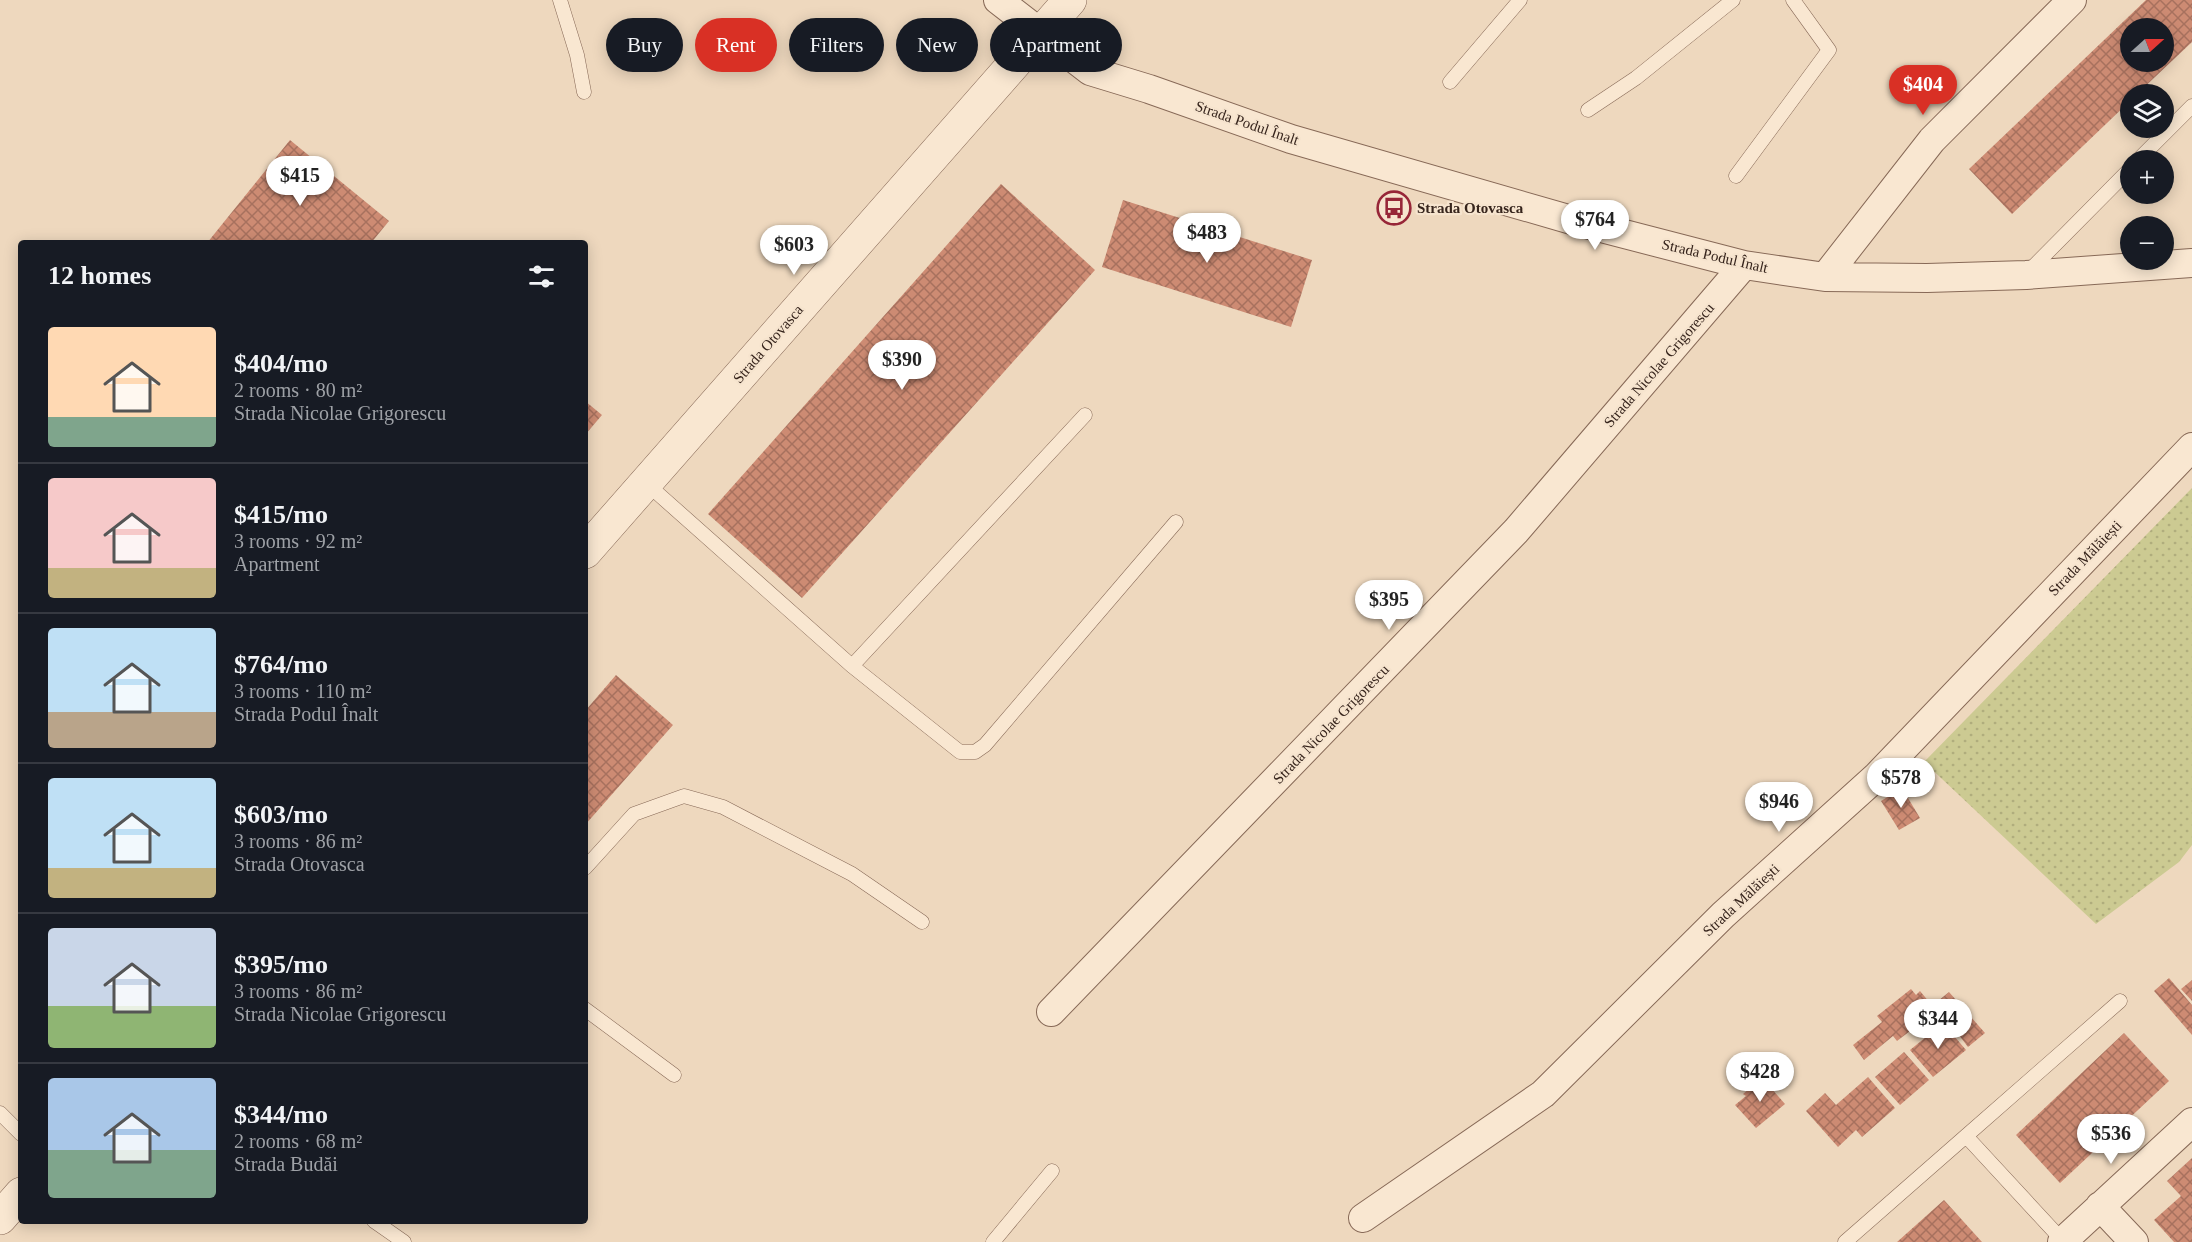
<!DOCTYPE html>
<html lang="en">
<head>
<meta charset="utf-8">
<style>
  :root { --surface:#171b24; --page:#242831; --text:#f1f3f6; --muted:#9ea1a6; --line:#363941; --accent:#d93025 }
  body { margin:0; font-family:Georgia,serif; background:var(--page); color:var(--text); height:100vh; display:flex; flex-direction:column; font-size:22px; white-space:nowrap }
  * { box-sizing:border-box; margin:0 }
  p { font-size:20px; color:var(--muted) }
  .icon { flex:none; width:33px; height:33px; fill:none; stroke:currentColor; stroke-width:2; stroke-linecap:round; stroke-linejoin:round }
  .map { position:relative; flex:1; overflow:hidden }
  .sheet { position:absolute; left:18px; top:240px; width:570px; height:984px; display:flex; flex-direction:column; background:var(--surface); border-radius:6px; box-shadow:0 3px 15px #0003 }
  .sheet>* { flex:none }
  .hud { position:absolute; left:606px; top:18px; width:570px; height:54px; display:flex; gap:12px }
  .needle { width:39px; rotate:69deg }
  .fabs { position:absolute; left:2120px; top:18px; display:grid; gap:12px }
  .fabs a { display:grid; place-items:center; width:54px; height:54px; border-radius:50%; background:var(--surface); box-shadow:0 3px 15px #0003; font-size:30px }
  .price { position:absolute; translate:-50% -51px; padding:0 14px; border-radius:21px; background:#fff; color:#222; font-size:20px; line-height:39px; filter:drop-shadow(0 2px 3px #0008) }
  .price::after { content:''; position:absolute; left:50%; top:36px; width:18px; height:14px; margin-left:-9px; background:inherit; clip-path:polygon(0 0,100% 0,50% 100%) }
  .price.active { background:var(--accent); color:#fff }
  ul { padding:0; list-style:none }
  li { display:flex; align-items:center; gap:18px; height:150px; padding:0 30px }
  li+li { border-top:2px solid var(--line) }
  li span { display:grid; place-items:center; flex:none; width:168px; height:120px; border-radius:6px; color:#555 }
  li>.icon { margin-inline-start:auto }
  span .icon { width:72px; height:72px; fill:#fffc; stroke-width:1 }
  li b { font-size:26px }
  h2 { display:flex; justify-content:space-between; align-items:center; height:72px; padding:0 30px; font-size:26px }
  .tag { padding:0 21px; border-radius:27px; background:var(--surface); box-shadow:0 3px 15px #0003; font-size:21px; line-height:54px }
  .tag.active { background:var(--accent); color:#fff }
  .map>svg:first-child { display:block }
  .grass { fill:url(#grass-dots) }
  .building { fill:url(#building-cross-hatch); fill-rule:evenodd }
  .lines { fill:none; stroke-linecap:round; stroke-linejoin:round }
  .service-casing { stroke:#876957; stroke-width:15 }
  .minor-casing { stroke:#876957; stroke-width:30 }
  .tertiary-casing { stroke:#876957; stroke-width:34 }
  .service { stroke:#f9e7d1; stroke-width:14 }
  .minor { stroke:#f9e7d1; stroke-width:28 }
  .tertiary { stroke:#f9e7d1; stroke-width:33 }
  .labels { text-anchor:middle; stroke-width:4.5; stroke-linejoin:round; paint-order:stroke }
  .street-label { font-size:15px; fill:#36241c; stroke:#f6e4ce }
  .poi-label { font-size:15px; font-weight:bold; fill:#36241c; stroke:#f6e4ce; text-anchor:start }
</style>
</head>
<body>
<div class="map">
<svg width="2192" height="1242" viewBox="0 0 2192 1242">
  <defs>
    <pattern id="grass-dots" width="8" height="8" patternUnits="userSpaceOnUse" patternTransform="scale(1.5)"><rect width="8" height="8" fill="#ccca92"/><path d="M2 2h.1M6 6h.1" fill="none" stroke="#b0ad7d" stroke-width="1.8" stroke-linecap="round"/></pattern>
    <pattern id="building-cross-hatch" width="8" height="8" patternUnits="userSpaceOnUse" patternTransform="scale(1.5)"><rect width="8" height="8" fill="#cd8b73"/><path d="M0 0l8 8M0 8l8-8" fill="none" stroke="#a7715e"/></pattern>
  </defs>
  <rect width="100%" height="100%" fill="#eed8be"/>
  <path class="grass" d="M2192,488V845L2179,862L2096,924L1924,762Z"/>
  <path class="building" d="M2146,0H2192V42L2137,94H2130V101L2012,214L1969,169ZM2130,28H2163V62H2130Z
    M290,140L389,221L371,243H207Z
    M1001,184L1095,270L802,598L708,514Z
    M1123,200L1312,260L1291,327L1102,267Z
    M585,401L602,415L585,435Z
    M616,675L673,725L585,825V711Z
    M1902,788L1920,818L1899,830L1881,801Z
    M2169,978L2192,1005V1035L2154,991Z
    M2192,980V1001L2181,989Z
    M1911,989L1916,995L1920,991L1930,1003L1924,1008L1928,1012L1921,1018L1923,1021L1897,1041L1893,1036L1864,1060L1853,1045L1882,1022L1877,1016Z
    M1949,992L1985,1033L1968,1047L1946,1018L1950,1015L1938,1001Z
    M1943,1023L1966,1050L1933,1077L1910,1050Z
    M2124,1033L2169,1081L2060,1183L2016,1135Z
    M1904,1052L1929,1080L1900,1105L1875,1077Z
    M1868,1077L1895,1108L1862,1137L1856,1130L1838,1147L1806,1111L1825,1093L1836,1105Z
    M1762,1078L1785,1104L1756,1128L1735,1105L1746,1096L1743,1094Z
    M2192,1158V1242H2174L2154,1220L2181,1196L2167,1181Z
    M1944,1200L1982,1242H1897Z"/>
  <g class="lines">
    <g class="service-casing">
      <path id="service" d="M560,0L577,55L584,92
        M1450,82L1520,0
        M1588,110L1636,78L1733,0
        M2138,160L2192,106
        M1736,176L1829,50L1793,0
        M2028,272L2130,169
        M646,483L852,666L1085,415
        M852,666L960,752H975L985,745L1176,522
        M585,868L634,814L684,796L723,807L852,874L922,922
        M585,1009L674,1075
        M0,1113L21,1134
        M374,1221L404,1242
        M2063,1241L1966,1136L2120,1001
        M993,1242L1052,1171
        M1845,1242L1966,1136"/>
    </g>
    <g class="minor-casing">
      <path id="minor" d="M998,0L1090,71L1149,89L1291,139L1582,223L1744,265L1825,277L1927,278L2026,275L2192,263
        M1825,277L1932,140L2072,0
        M1051,1012L1516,531L1744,265
        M2100,1206L2134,1242
        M1363,1218L1543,1094L1723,915L1876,777L2192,447
        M2062,1242L2192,1122"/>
    </g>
    <g class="tertiary-casing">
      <path id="tertiary" d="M585,552L1070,0
        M0,1218L21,1194"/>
    </g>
    <use href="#service" class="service"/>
    <use href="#minor" class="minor"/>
    <use href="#tertiary" class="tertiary"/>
  </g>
  <defs>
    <g id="bus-ring" transform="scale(1.725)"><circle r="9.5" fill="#f6e4ce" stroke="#972638" stroke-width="1.5"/><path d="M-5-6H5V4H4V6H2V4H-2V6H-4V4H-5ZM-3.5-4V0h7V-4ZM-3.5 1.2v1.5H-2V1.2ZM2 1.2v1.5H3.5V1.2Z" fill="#972638"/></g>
  </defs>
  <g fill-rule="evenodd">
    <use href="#bus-ring" x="1394" y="208"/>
  </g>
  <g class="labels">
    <g class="street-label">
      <text transform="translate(1247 123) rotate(19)" y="5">Strada Podul Înalt</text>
      <text transform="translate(1715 256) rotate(13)" y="5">Strada Podul Înalt</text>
      <text transform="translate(768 344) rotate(-49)" y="5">Strada Otovasca</text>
      <text transform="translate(1659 365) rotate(-49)" y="5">Strada Nicolae Grigorescu</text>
      <text transform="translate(2085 558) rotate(-46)" y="5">Strada Mălăiești</text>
      <text transform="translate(1331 724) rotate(-46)" y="5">Strada Nicolae Grigorescu</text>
      <text transform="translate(1741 900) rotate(-43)" y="5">Strada Mălăiești</text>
    </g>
    <g class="poi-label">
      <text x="1417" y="213">Strada Otovasca</text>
    </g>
  </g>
</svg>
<div class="fabs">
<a><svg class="needle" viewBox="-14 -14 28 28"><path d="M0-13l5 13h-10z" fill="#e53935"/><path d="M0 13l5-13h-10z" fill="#9ea1a6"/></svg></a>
<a><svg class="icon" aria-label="layers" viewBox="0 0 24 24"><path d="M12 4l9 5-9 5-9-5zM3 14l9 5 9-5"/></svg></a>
<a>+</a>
<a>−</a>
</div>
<b class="price active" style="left:1923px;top:116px">$404</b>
<b class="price" style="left:300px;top:207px">$415</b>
<b class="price" style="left:1595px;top:251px">$764</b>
<b class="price" style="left:1207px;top:264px">$483</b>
<b class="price" style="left:794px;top:276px">$603</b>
<b class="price" style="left:902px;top:391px">$390</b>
<b class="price" style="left:1389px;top:631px">$395</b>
<b class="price" style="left:1901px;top:809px">$578</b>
<b class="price" style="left:1779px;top:833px">$946</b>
<b class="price" style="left:1938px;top:1050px">$344</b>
<b class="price" style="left:1760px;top:1103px">$428</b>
<b class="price" style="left:2111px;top:1165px">$536</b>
<div class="hud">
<a class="tag">Buy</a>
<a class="tag active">Rent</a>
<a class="tag">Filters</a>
<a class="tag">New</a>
<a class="tag">Apartment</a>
</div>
<section class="sheet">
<h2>12 homes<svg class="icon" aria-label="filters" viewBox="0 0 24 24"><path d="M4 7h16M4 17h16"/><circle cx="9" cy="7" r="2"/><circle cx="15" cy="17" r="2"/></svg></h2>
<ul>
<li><span style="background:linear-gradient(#ffd9b3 75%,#7fa58c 0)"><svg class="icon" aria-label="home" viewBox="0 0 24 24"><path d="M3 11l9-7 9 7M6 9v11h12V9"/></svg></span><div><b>$404/mo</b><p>2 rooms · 80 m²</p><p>Strada Nicolae Grigorescu</p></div></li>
<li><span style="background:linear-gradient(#f6c9c9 75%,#c2b280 0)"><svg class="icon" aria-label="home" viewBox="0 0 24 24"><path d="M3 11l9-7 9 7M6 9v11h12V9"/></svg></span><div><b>$415/mo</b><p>3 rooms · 92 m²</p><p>Apartment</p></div></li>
<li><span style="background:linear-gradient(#bfe0f5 70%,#b9a48a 0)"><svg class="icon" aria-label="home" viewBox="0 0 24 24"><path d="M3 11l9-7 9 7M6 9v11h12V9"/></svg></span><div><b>$764/mo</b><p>3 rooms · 110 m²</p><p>Strada Podul Înalt</p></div></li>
<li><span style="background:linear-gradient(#bfe0f5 75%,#c2b280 0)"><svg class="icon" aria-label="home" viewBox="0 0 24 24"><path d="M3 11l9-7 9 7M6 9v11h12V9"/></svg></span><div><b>$603/mo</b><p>3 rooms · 86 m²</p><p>Strada Otovasca</p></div></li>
<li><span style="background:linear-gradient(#c9d6e8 65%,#8fb573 0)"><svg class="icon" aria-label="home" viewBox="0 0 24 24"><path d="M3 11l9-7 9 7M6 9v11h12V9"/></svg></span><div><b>$395/mo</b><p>3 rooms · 86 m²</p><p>Strada Nicolae Grigorescu</p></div></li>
<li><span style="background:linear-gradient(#a9c7e8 60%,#7fa58c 0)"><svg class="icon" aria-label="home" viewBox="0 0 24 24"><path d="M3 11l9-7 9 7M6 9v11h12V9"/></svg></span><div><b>$344/mo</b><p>2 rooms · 68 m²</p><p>Strada Budăi</p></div></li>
</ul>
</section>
</div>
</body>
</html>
